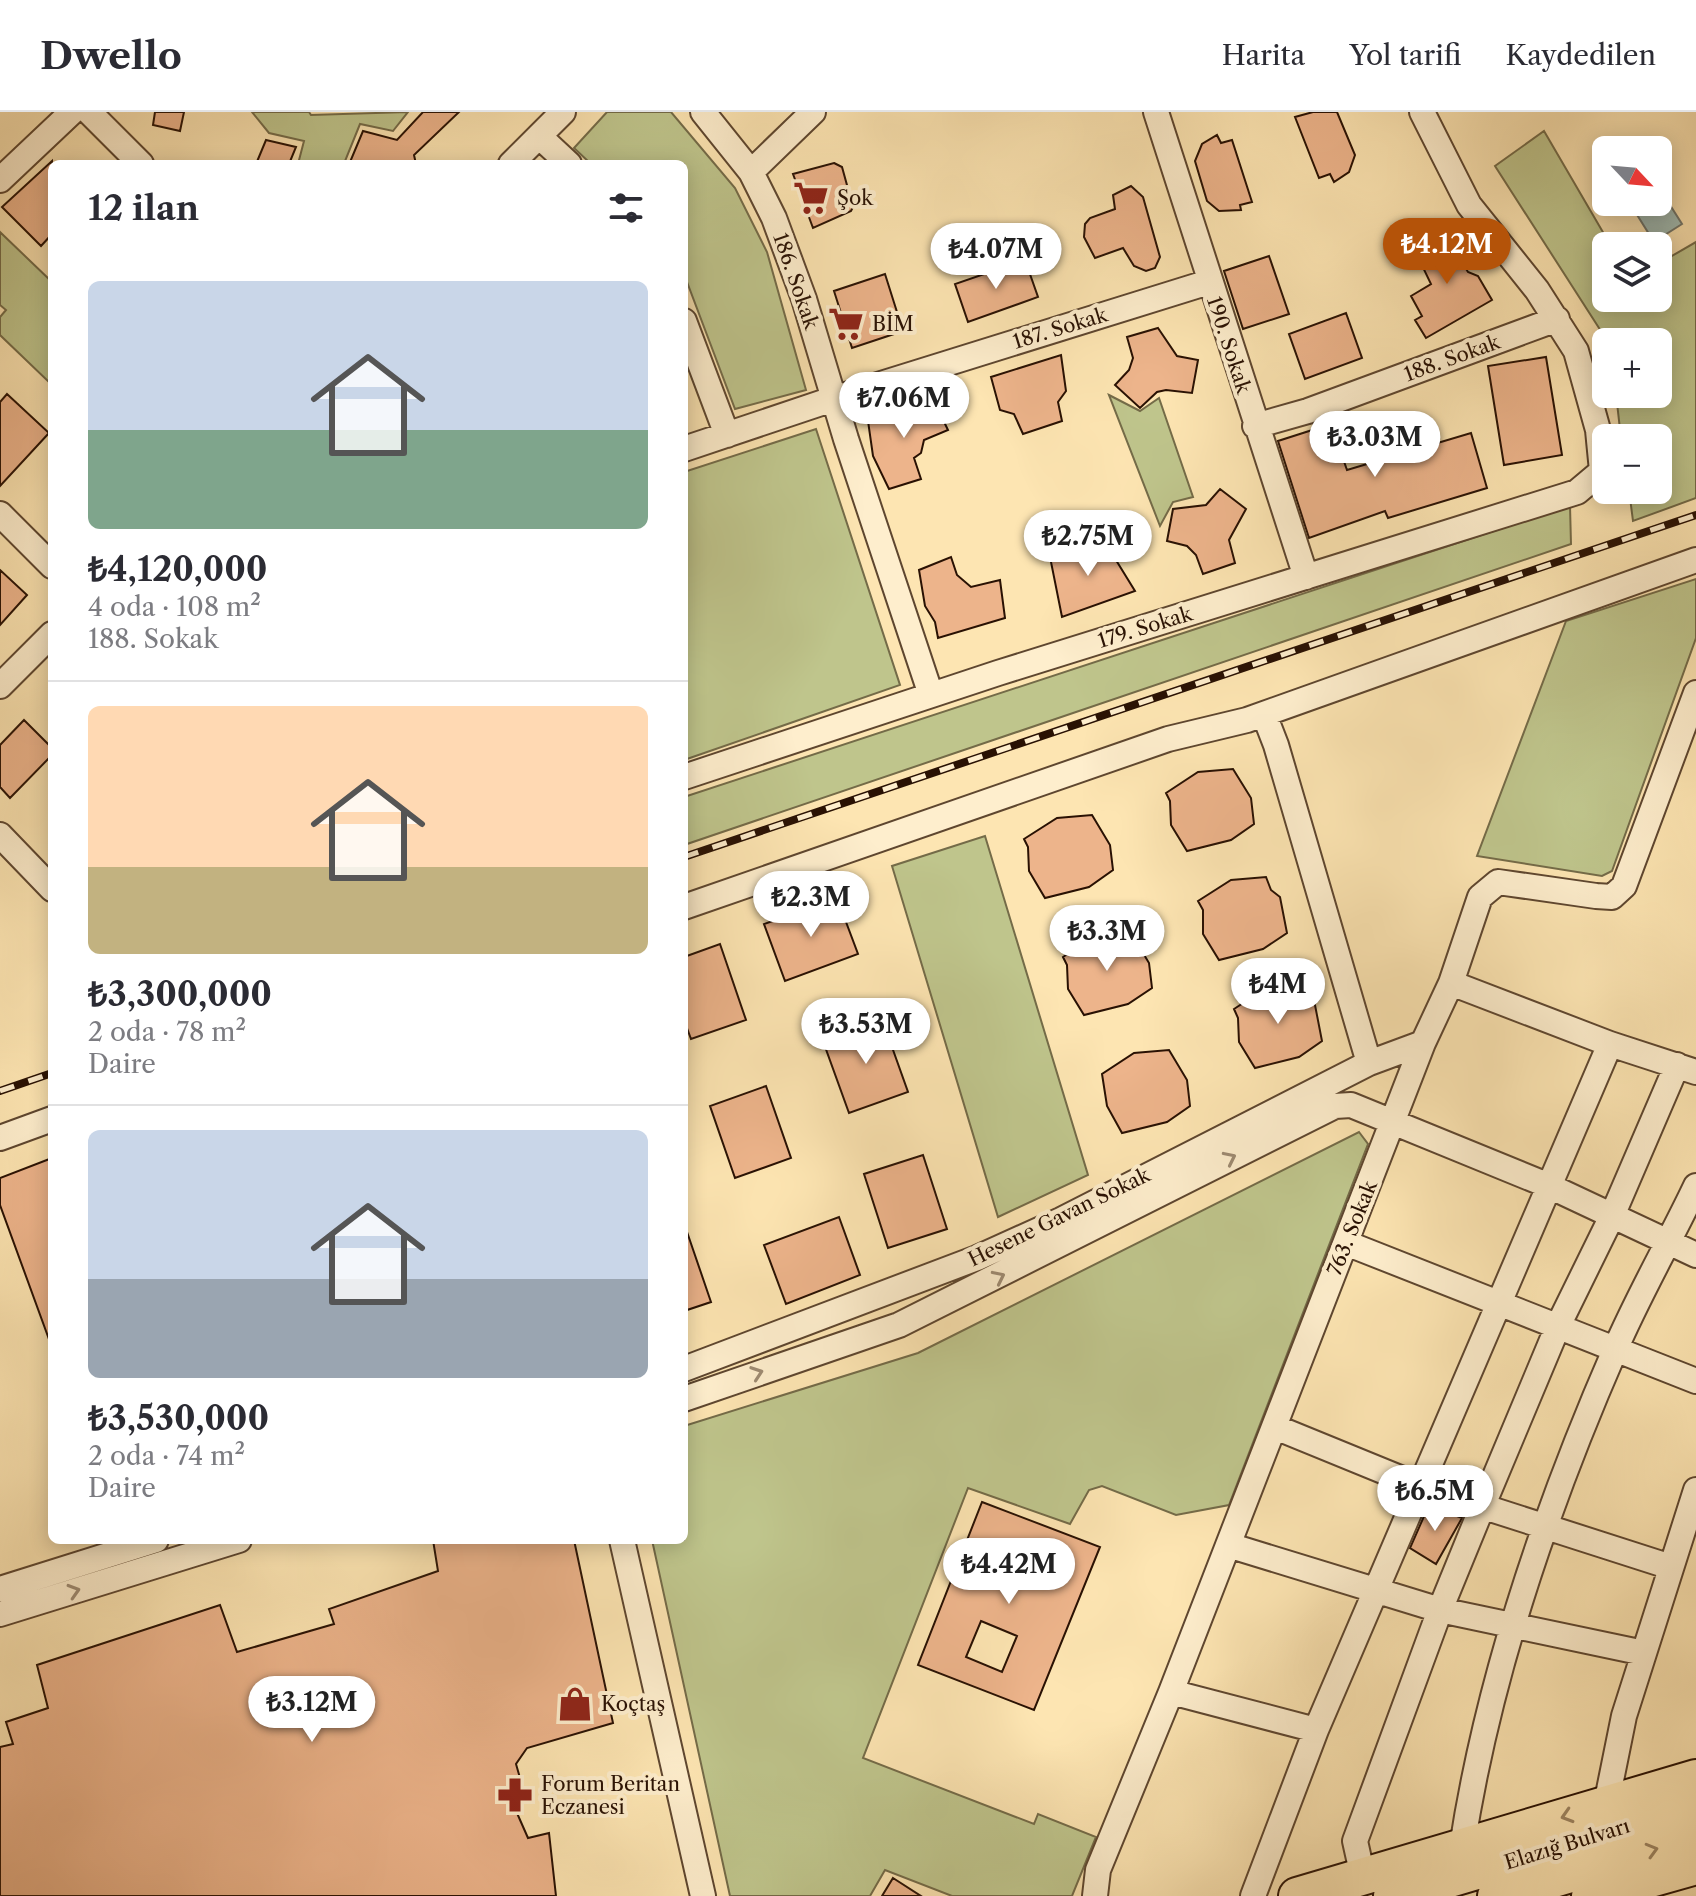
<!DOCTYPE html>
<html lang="tr">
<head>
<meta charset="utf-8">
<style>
  :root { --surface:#fff; --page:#f2f2f3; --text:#2b2b33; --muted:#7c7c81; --line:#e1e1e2; --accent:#b45309 }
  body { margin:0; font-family:"Libre Caslon Text",serif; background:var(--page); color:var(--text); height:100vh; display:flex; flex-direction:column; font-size:30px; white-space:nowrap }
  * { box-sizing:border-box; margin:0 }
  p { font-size:26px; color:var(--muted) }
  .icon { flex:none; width:44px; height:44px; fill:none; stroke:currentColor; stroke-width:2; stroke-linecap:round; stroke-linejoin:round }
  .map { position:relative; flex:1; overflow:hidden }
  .panel { position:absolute; left:48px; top:48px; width:640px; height:1384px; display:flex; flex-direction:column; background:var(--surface); border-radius:12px; box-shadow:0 4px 20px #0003 }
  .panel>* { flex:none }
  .needle { width:52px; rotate:116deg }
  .tools { position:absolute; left:1592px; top:24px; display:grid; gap:16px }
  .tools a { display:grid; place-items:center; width:80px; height:80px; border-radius:12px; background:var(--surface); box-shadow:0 4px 20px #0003; font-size:40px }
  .price { position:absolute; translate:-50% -68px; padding:0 18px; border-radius:28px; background:#fff; color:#222; font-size:26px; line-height:52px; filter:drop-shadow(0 2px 4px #0008) }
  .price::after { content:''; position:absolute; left:50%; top:48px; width:24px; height:18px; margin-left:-12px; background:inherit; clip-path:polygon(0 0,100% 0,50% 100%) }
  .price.active { background:var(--accent); color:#fff }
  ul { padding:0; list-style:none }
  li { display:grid; align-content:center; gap:16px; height:424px; padding:0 40px }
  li+li { border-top:2px solid var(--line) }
  li span { display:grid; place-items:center; height:248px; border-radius:12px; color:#555 }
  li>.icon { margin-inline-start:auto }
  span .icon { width:144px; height:144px; fill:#fffc; stroke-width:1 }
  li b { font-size:34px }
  h2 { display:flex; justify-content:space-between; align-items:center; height:96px; padding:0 40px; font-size:34px }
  header { display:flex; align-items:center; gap:48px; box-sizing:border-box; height:112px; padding:0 40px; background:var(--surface); border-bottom:2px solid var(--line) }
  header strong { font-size:38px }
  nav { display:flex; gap:44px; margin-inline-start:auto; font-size:28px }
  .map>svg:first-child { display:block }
  .green { fill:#bfc58c; stroke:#746b48; stroke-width:2 }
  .water { fill:#a2bdb5; stroke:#72786e; stroke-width:2 }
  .building { fill:#edb48b; stroke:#291103; stroke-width:2; fill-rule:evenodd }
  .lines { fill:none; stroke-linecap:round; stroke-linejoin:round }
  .minor-casing { stroke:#5e462f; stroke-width:28 }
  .highway-casing { stroke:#291103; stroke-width:40 }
  .minor { stroke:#feeecd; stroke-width:24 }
  .highway { stroke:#fde5b2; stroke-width:36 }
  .rail-casing { stroke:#291103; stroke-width:8 }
  .rail { stroke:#feeecd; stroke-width:5; stroke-dasharray:15; stroke-linecap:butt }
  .oneway { stroke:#9e8b72 }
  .oneway2 { stroke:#9e8663 }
  .labels { text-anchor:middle; stroke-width:8; stroke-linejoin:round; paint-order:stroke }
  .poi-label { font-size:20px; fill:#291103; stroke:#feeecd; text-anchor:start }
  .street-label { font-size:20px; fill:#291103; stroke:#feeecd }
</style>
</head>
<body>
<header>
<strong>Dwello</strong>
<nav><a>Harita</a><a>Yol tarifi</a><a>Kaydedilen</a></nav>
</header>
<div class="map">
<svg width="1696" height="1784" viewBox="0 0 1696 1784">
  <rect width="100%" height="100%" fill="#fde5b2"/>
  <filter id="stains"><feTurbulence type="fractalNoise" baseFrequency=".0025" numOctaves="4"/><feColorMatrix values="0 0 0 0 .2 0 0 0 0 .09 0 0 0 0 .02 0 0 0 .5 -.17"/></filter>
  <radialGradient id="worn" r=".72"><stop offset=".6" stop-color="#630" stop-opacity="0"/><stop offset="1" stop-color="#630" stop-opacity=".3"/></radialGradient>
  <path class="green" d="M252,0H309L311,3L408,0L393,19L360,12L345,49L350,52H298L304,29L269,21Z
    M607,0H671L735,76L767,140L806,278L735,297L684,162V52H591L574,36Z
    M1544,19L1611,134H1606V186H1658V152L1696,130V386L1633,409L1629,378H1658V326H1621L1616,282H1658V230H1608L1495,54Z
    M0,120L52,170V273L0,223V205L6,198L0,193Z
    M1109,283L1140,299L1159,286L1193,385L1173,390L1160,414Z
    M816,317L900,573L684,648V360Z
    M1570,394L1571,432L684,733V685Z
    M1696,467V526L1612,759L1602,764L1477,744L1566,509Z
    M985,724L1088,1063L998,1105L892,754Z
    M1359,1020L1368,1032L1229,1393L1176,1403L1102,1374L1089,1378L1070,1412L968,1376L863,1646L1034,1712L1038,1702L1096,1725L1072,1784H952L885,1758L870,1784H730L652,1428H684V1314L918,1241Z"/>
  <path class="water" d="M1658,74L1682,112L1649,133L1645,127L1649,122L1629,90H1658Z"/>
  <path class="building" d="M155,0H184L180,19L153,13Z
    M423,0H459L414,43L416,52L350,50L363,19L397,28Z
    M1313,0H1337L1355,43L1349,60L1334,70L1330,62L1319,66L1295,5Z
    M1217,23L1221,31L1232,28L1252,90L1240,93L1241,98L1219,99L1207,89L1195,49L1202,32Z
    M266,28L296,35L289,52H256Z
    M52,49V122L41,134L2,95Z
    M834,51L842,55L853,95L851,99L813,116L793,62Z
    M1131,74L1143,85L1160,145L1155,156L1146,159L1134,154L1123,136L1095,146L1084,125L1085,112L1090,106L1115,97L1113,83Z
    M1449,115L1461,137L1458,144L1468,160L1478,164L1492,188L1426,226L1415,208L1422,204L1411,184L1431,172L1417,143L1436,133L1431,124Z
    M1269,144L1289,202L1243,217L1224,159Z
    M1025,148L1038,185L968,210L955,172Z
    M885,162L903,219L852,236L834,179Z
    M1346,201L1362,246L1305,267L1289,222Z
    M1158,216L1177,244L1198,248L1192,281L1166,278L1157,280L1140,296L1115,273L1129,258L1133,246L1127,225Z
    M1061,243L1066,279L1058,290L1062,309L1023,322L1014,302L1000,298L991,265Z
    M1546,245L1562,343L1504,353L1488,254Z
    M7,282L49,321L0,374V290Z
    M932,285L948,318L924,328L921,341L914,346L921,367L889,377L873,344L868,309Z
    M1331,312L1347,358L1471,321L1487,376L1388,406L1385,399L1309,426L1278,329Z
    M1220,377L1246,397L1229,428L1235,451L1203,462L1196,443L1187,434L1167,429L1173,397L1206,393Z
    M1103,427L1135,479L1062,505L1050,445Z
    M951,445L957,463L971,475L1000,468L1005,506L938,526L935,510L925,494L919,458Z
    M0,458L27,483L0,513Z
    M24,608L52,636V643L10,686L0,675V633Z
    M1233,657L1251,686L1254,712L1231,728L1187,739L1171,713L1170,689L1166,681L1198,660Z
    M1092,703L1110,733L1113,758L1089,775L1045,786L1029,759L1028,735L1024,727L1057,706Z
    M1266,765L1271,778L1280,785L1287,821L1263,837L1219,848L1203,822V798L1198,789L1231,768Z
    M837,786L858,842L785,869L764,812Z
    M1131,821L1149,851L1152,876L1128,892L1084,903L1068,877L1067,853L1063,845L1095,824Z
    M720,832L746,908L691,927L684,908V845Z
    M1301,874L1306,886L1315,893L1322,929L1299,945L1255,956L1239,930L1238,906L1234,897L1266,876Z
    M882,907L908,980L849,1001L823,929Z
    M1169,938L1187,968L1190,994L1167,1010L1122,1021L1107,994L1102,962L1134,941Z
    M766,974L791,1046L735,1066L710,994Z
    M923,1043L947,1117L888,1136L864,1062Z
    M52,1046V1230H50L0,1093V1066Z
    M839,1105L860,1163L786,1192L764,1133Z
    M686,1117L711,1190L684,1199V1118Z
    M982,1390L1100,1435L1034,1598L918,1553ZM981,1509L1017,1524L1002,1560L966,1545Z
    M1429,1393L1462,1406L1436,1452L1410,1436Z
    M433,1428H574L613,1611L527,1636L516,1652L526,1687L513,1692L528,1726L549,1721L556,1784H0V1635L13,1632L6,1610L48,1596L37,1553L220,1493L237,1540L334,1512L329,1497L438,1459Z
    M893,1766L921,1784H882Z"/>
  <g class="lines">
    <g class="minor-casing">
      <path id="minor" d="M89,0L141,52
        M703,0L751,60L774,106L804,187L846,327L931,583
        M1156,0L1306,465
        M539,24L569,52
        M511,52L563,0
        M751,60L813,0
        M0,68L72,0
        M684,209L727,323
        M1255,314L1308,299L1557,207
        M684,337L833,287L1209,170
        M0,402L52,454
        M0,574L52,522
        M1264,602L1276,633L1369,951
        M684,665L998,561L1577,380L1602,359L1598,318L1576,239L1537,178L1469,93L1422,0
        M0,723L52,777
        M684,795L1168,627L1247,608L1696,448
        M1451,871L1610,932L1696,960
        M0,1026L52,1007
        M1346,1131L1696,1269
        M684,1257L977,1146L1061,1108L1369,951L1423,931
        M684,1287L899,1213L1335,994L1351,993L1547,1073L1696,1143
        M1275,1315L1422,1375L1671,1455
        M622,1428L703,1784
        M1228,1433L1440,1498L1644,1541
        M0,1477L156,1428
        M0,1502L239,1428
        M1171,1580L1316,1618
        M1606,1693L1624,1604L1696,1378
        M1462,1735C1488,1565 1546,1396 1615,1238C1639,1182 1670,1129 1696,1074
        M1363,1765L1355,1729L1440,1498L1483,1393L1558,1214L1612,1104L1677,953
        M1095,1784L1098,1758L1171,1580L1423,931L1451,871L1480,785L1498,770L1596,784L1612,785L1624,774L1696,581
        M1253,1784L1316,1618L1610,932"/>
    </g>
    <g class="highway-casing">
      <path id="highway" d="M1297,1784L1696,1666
        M1392,1784L1696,1694
        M1496,1784L1696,1725
        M1590,1784L1696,1754"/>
    </g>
    <use href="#minor" class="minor"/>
    <use href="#highway" class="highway"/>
    <g class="rail-casing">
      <path id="rail" d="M684,745L1696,403
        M0,979L52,961"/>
    </g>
    <use href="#rail" class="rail"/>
  </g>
  <defs><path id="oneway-chevron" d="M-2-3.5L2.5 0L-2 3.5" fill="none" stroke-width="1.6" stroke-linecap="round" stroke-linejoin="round" transform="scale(2)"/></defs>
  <g class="oneway">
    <use href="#oneway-chevron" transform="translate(1230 1046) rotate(-26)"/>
    <use href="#oneway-chevron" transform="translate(999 1165) rotate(-26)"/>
    <use href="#oneway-chevron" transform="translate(757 1261) rotate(-19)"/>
    <use href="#oneway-chevron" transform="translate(74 1479) rotate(-17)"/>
  </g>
  <g class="oneway2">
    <use href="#oneway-chevron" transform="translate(1567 1704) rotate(163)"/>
    <use href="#oneway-chevron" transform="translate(1652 1738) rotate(-16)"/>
  </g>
  <defs>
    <g id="supermarket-bare" transform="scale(2.76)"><path d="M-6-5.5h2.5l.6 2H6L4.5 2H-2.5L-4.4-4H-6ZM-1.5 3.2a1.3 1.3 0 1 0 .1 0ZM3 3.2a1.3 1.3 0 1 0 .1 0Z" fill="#8f2418" stroke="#feeecd" stroke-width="2.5" paint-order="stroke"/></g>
    <g id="shop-bare" transform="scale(2.76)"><path d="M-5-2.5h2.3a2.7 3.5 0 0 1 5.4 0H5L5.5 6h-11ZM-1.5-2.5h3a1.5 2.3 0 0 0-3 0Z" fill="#8f2418" stroke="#feeecd" stroke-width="2.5" paint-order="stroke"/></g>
    <g id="pharmacy-bare" transform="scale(2.76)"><path d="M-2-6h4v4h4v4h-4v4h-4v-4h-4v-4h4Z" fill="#8f2418" stroke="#feeecd" stroke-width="2.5" paint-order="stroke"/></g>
  </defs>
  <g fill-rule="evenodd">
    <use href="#supermarket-bare" x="811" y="86"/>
    <use href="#supermarket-bare" x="846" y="212"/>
    <use href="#shop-bare" x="575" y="1592"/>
    <use href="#pharmacy-bare" x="515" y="1683"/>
  </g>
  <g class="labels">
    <g class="poi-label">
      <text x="837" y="93">Şok</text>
      <text x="872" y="219">BİM</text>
      <text x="601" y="1599">Koçtaş</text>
      <text x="541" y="1679">Forum Beritan<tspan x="541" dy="23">Eczanesi</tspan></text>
    </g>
    <g class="street-label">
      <text transform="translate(796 169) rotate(71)" y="7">186. Sokak</text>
      <text transform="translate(1060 216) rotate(-17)" y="7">187. Sokak</text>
      <text transform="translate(1229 233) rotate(72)" y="7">190. Sokak</text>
      <text transform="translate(1452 246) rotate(-20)" y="7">188. Sokak</text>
      <text transform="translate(1145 515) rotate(-17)" y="7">179. Sokak</text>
      <text transform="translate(1059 1105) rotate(-26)" y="7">Hesene Gavan Sokak</text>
      <text transform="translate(1352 1116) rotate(-68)" y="7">763. Sokak</text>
      <text transform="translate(1567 1732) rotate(-17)" y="7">Elazığ Bulvarı</text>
    </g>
  </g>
  <rect width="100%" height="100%" filter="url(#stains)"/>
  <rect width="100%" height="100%" fill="url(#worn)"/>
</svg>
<div class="tools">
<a><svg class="needle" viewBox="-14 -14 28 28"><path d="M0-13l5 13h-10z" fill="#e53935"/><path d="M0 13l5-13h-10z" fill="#7c7c81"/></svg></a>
<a><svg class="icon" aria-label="layers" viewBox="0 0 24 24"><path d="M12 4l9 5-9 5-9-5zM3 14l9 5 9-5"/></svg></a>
<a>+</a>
<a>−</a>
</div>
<b class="price active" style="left:1447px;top:174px">₺4.12M</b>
<b class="price" style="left:996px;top:179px">₺4.07M</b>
<b class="price" style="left:904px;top:328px">₺7.06M</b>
<b class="price" style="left:1375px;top:367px">₺3.03M</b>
<b class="price" style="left:1088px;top:466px">₺2.75M</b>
<b class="price" style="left:811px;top:827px">₺2.3M</b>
<b class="price" style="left:1107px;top:861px">₺3.3M</b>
<b class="price" style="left:1278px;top:914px">₺4M</b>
<b class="price" style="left:866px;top:954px">₺3.53M</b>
<b class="price" style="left:1435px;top:1421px">₺6.5M</b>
<b class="price" style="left:1009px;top:1494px">₺4.42M</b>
<b class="price" style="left:312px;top:1632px">₺3.12M</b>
<section class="panel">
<h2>12 ilan<svg class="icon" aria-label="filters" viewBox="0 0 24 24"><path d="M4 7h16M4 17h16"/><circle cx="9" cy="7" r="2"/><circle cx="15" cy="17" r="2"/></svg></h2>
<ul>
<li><span style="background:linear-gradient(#c9d6e8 60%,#7fa58c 0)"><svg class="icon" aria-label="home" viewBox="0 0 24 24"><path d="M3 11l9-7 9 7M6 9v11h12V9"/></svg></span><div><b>₺4,120,000</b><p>4 oda · 108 m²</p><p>188. Sokak</p></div></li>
<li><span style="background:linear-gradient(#ffd9b3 65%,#c2b280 0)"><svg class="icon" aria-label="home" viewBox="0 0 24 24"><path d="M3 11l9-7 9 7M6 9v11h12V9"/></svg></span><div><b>₺3,300,000</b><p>2 oda · 78 m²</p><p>Daire</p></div></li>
<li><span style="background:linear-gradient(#c9d6e8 60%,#9aa5b1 0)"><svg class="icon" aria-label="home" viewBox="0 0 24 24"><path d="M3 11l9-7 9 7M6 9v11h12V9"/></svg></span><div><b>₺3,530,000</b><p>2 oda · 74 m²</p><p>Daire</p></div></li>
</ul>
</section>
</div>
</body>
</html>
